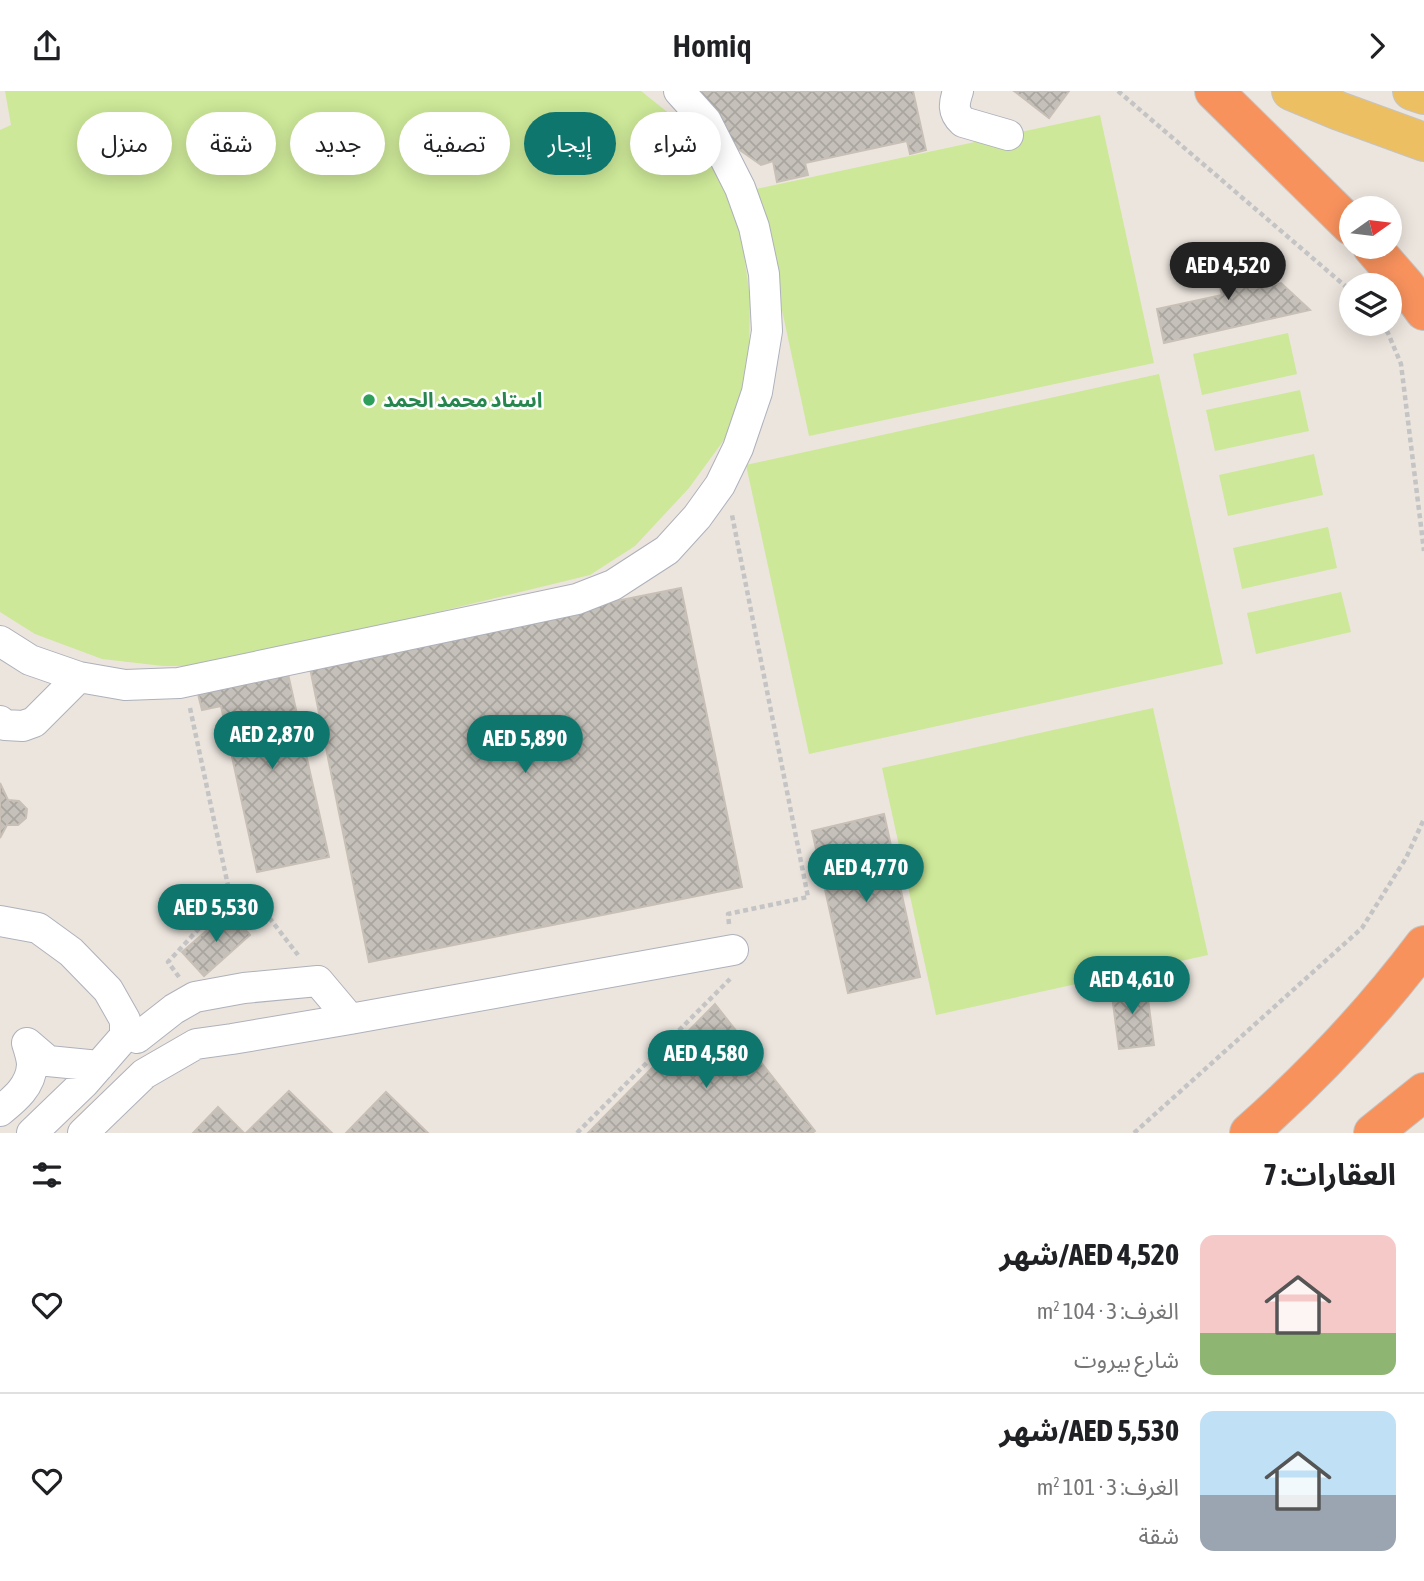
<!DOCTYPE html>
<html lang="ar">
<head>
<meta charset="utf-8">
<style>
  :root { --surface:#fff; --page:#f6f6f6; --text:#202124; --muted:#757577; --line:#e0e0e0; --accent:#0f766e }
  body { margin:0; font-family:"Asap Condensed","Noto Sans Arabic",sans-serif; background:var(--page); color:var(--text); direction:rtl; height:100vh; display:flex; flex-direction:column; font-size:26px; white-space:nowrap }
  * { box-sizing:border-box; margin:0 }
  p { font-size:23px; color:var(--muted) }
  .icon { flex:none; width:38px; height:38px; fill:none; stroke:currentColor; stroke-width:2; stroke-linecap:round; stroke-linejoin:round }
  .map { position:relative; height:1042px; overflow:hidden; direction:ltr }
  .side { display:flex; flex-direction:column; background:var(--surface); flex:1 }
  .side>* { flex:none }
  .hud { position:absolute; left:21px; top:21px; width:700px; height:63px; direction:rtl; display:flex; gap:14px }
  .needle { width:46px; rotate:76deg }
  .controls { position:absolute; left:1339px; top:105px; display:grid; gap:14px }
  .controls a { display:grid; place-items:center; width:63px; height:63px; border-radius:50%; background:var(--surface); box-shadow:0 4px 18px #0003; font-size:35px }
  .price { position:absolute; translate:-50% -60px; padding:0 16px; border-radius:24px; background:var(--accent); color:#fff; font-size:23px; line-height:46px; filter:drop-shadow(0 2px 4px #0008) }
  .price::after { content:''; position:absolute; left:50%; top:42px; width:21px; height:16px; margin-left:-10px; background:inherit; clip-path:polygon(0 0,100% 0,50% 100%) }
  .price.current { background:#222; color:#fff }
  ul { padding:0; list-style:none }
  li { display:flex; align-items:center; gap:21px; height:175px; padding:0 28px }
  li+li { border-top:2px solid var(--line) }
  li span { display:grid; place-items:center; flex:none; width:196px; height:140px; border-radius:14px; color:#555 }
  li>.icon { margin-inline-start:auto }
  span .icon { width:84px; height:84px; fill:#fffc; stroke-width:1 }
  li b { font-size:30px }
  h2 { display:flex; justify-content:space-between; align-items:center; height:84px; padding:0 28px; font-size:30px }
  .tag { padding:0 24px; border-radius:32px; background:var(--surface); box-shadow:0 4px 18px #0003; font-size:24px; line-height:63px }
  .tag.current { background:var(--accent); color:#fff }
  header { display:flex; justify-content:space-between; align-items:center; height:91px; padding:0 28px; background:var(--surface); font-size:32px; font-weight:600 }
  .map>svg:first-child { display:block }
  .pitch { fill:#cde898 }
  .building { fill:url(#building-cross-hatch); stroke:#c8c0b7; stroke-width:2 }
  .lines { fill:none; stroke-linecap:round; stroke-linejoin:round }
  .minor-casing { stroke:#aeb1bb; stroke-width:32 }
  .major-casing { stroke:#c4c4c4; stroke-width:40 }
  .highway-casing { stroke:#c4c4c4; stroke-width:40 }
  .path { stroke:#c4c4c4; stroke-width:4.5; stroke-dasharray:5 3.5; stroke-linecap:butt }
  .minor { stroke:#fff; stroke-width:30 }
  .major { stroke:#ecbf63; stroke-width:38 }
  .highway { stroke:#f8925d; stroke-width:38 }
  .leisure-dot { fill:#2e9e5b; stroke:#fff; stroke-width:2.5 }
  .labels { text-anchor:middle; stroke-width:5; stroke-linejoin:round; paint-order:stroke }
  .leisure-label { font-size:21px; font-weight:bold; fill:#27864d; stroke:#fff; text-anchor:start }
</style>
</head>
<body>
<header><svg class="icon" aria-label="forward" viewBox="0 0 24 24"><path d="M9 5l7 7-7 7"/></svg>Homiq<svg class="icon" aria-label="share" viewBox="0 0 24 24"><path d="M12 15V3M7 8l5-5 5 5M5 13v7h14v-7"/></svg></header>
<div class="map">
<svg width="1424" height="1042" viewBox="0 0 1424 1042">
  <defs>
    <pattern id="building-cross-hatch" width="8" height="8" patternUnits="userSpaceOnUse" patternTransform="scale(1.75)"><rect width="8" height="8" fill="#c5c0b9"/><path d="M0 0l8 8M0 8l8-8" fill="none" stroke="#a9a59f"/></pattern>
  </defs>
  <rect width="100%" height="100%" fill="#ece5de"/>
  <path class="pitch" d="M5,0H641L696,44L727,92L741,144L750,205L749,275L729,342L689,397L635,455L590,484L215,575H163L102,568L35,543L0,521V39L11,34Z
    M1100,24L1154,272L809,345L756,98Z
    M1288,242L1297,283L1202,304L1193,263Z
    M1159,283L1223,573L809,663L746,374Z
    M1300,299L1309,340L1215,360L1206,319Z
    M1314,363L1323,404L1228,425L1219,384Z
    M1328,436L1337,477L1242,498L1233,457Z
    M1341,501L1351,541L1256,563L1247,522Z
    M1153,617L1208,864L936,924L882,677Z"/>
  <path class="building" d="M697,0H913L926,59L910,63L907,50L805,72L808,84L777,91L773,70L761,74L737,57Z
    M1014,0H1069L1049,27Z
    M1239,152L1250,198L1281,192L1310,219L1164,252L1157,218L1222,204L1211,159Z
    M681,497L742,796L369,871L309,572Z
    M286,574L329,766L257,781L221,615L202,619L198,603L265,589Z
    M0,692L8,709L19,710L27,718L26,727L18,734H7L0,747Z
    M884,723L920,886L848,902L812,740Z
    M229,820L250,844L204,885L182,861Z
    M1146,893L1154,954L1119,958L1111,897Z
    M715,913L815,1040L812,1042H588Z
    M289,1000L332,1042H246Z
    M386,1001L428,1042H346Z
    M218,1016L244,1042H193Z"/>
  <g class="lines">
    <g class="minor-casing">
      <path id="minor" d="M958,0C954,12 952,21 963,31L1008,44
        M0,550L30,569L79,586L125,594L179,592L577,508L613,494L667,459L697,426L720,394L738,357L757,301L767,240L764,183L754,136L740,97L706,30L679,0
        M0,630L5,634L23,635L34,631L79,586
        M0,830L38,837L71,861L108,899L125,929V945L84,992L32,1042
        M137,947L174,918L195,906L244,897L318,890L350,928
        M27,952L48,970L99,975
        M0,1020C15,1008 31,995 32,974C32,967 29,959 27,952
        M83,1042L144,983L196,953L232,948L350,928L733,859"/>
    </g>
    <g class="major-casing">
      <path id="major" d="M1291,0L1339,20L1424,51
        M1412,0L1424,4"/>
    </g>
    <g class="highway-casing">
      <path id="highway" d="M1214,0L1351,135
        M1372,156L1406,195L1424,220
        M1249,1042C1313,985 1373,922 1424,854
        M1373,1042L1424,1001"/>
    </g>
    <path class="path" d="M1118,0L1351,200
      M1381,233L1388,242L1401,273L1424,460
      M190,617L230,804L261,816L298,864
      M729,833L728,823L808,806L732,424
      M179,886L168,871L230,804
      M577,1042L730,888
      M1134,1042L1362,837L1406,767L1424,728"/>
    <use href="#minor" class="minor"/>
    <use href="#major" class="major"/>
    <use href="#highway" class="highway"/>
  </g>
  <circle class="leisure-dot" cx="369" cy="309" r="7"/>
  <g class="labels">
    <g class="leisure-label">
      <text x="383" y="316">استاد محمد الحمد</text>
    </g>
  </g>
</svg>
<div class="controls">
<a><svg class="needle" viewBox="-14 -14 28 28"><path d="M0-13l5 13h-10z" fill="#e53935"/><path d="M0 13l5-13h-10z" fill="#757577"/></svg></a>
<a><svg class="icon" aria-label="layers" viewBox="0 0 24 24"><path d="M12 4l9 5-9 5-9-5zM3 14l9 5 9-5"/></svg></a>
</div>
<b class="price current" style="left:1228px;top:211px">AED 4,520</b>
<b class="price" style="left:272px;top:680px">AED 2,870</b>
<b class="price" style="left:525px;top:684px">AED 5,890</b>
<b class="price" style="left:866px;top:813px">AED 4,770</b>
<b class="price" style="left:216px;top:853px">AED 5,530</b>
<b class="price" style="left:1132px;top:925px">AED 4,610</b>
<b class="price" style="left:706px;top:999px">AED 4,580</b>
<div class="hud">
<a class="tag">شراء</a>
<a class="tag current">إيجار</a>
<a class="tag">تصفية</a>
<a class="tag">جديد</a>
<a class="tag">شقة</a>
<a class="tag">منزل</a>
</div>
</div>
<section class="side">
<h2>العقارات: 7<svg class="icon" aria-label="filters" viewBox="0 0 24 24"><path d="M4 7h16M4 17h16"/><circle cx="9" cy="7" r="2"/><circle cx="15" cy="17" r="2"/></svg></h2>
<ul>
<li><span style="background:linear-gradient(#f6c9c9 70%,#8fb573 0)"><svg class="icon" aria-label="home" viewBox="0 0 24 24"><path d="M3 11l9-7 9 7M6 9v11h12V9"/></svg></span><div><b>AED 4,520/شهر</b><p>الغرف: 3 · 104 m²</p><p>شارع بيروت</p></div><svg class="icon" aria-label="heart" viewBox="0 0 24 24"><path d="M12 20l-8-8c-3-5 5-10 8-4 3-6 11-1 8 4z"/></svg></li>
<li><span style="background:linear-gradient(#bfe0f5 60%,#9aa5b1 0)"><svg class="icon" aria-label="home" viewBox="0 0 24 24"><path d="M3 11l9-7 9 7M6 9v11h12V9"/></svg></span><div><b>AED 5,530/شهر</b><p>الغرف: 3 · 101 m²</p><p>شقة</p></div><svg class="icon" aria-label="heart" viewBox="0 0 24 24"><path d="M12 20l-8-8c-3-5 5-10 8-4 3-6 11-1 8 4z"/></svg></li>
</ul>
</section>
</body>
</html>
